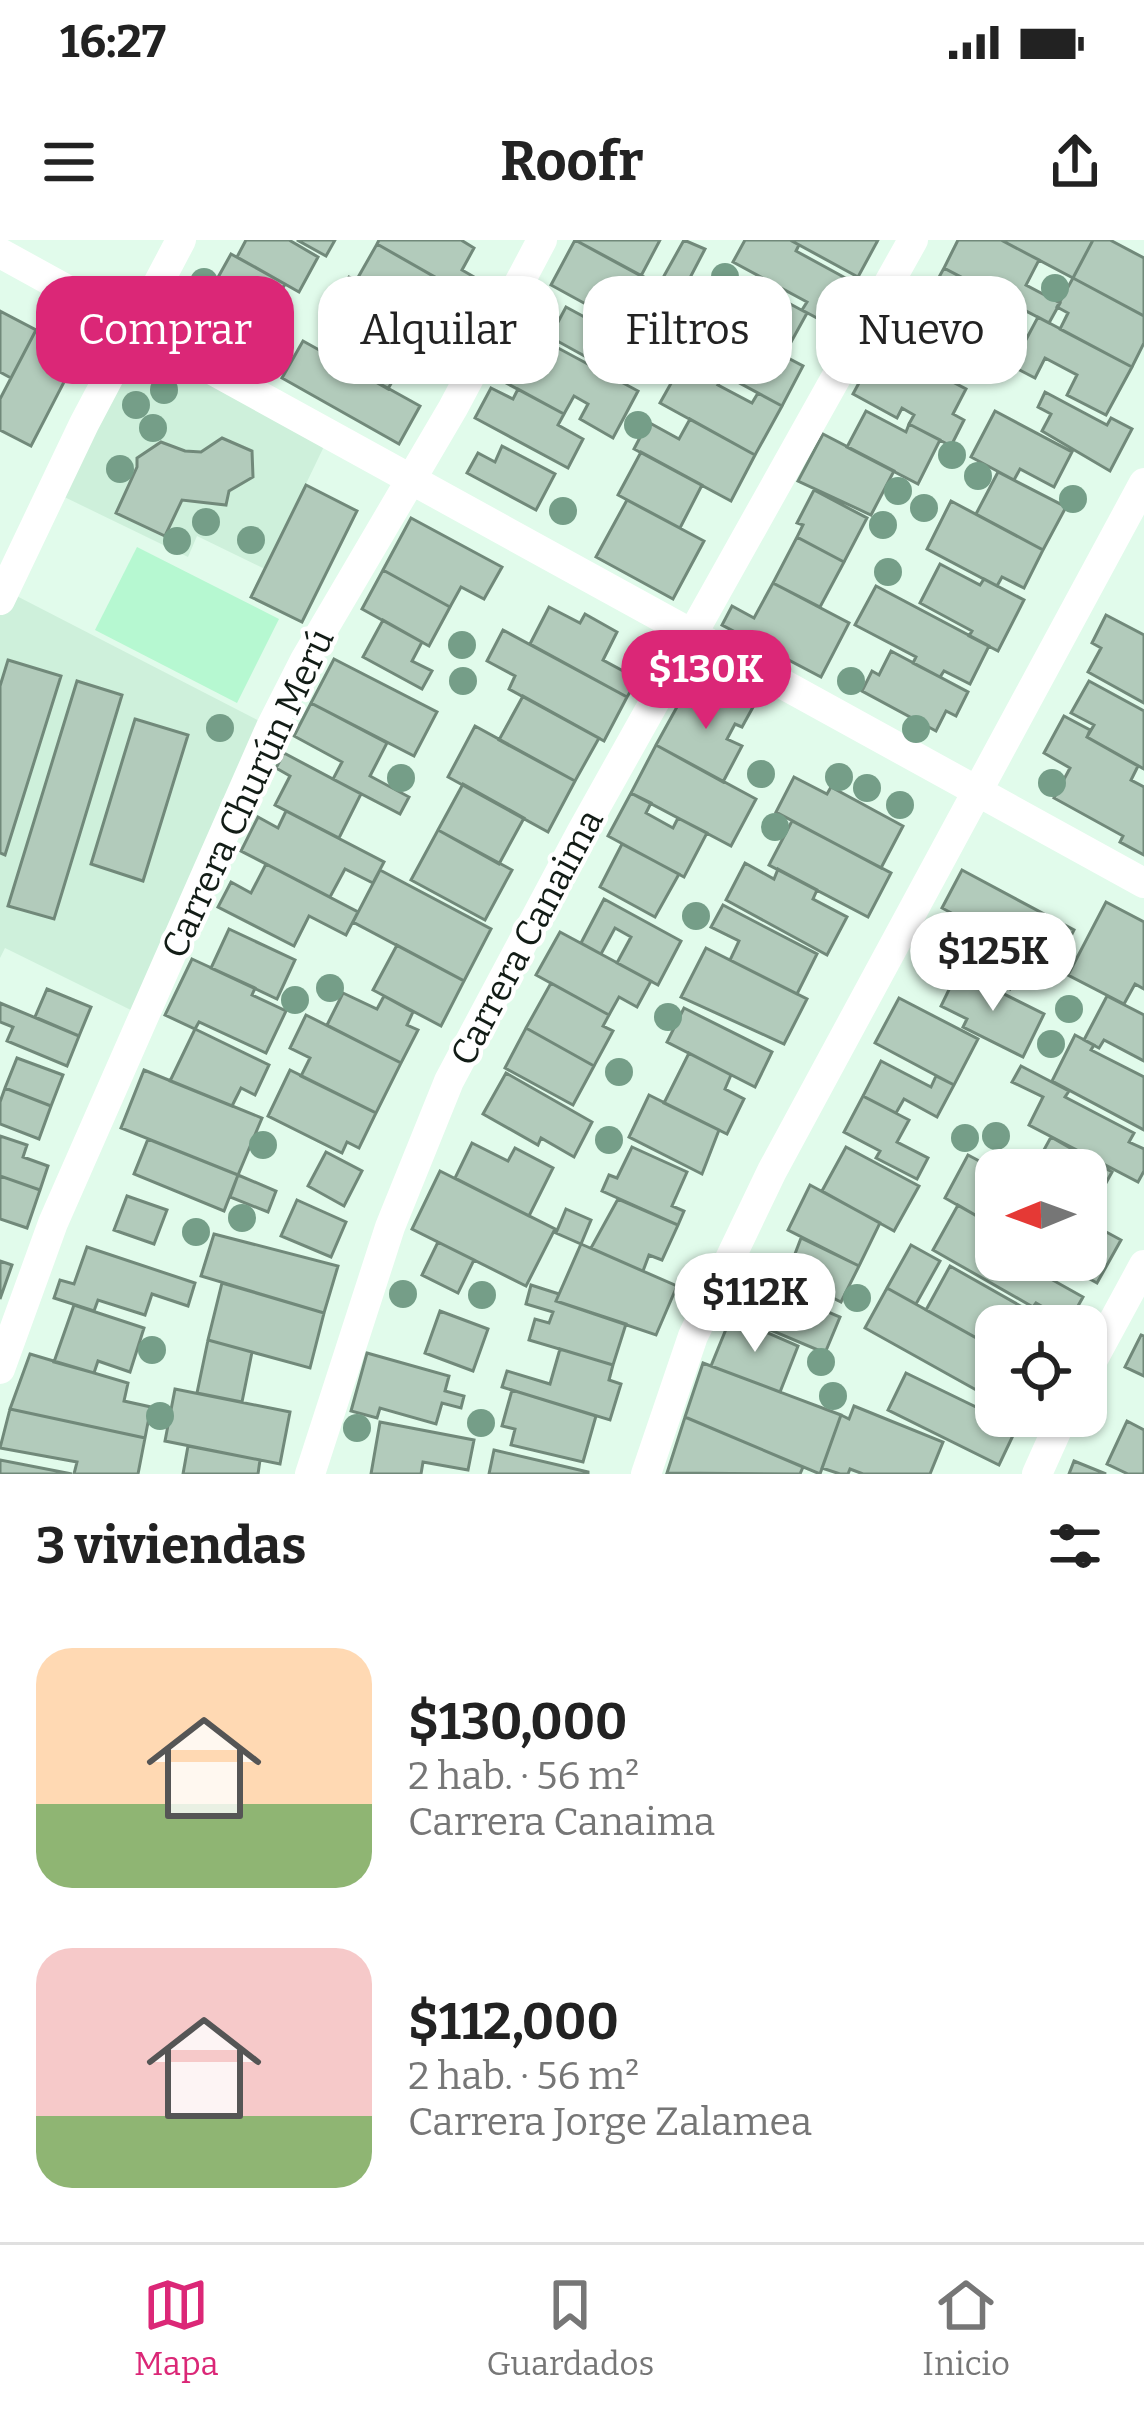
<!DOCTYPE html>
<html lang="es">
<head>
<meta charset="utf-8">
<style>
  :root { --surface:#fff; --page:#f2f2f2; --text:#222; --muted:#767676; --line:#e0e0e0; --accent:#db2777 }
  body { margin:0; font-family:Bitter,serif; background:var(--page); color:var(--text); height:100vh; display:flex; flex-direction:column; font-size:45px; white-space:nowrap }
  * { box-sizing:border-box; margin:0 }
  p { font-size:39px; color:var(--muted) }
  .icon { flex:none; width:66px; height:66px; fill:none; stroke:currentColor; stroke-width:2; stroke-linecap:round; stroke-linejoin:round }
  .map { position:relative; height:1234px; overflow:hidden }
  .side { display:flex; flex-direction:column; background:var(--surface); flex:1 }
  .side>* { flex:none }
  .top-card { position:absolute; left:36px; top:36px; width:1074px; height:108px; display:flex; gap:24px }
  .needle { width:78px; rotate:269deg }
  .buttons { position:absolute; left:975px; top:909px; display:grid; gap:24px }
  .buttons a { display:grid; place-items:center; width:132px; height:132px; border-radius:24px; background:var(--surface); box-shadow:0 3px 9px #0004; font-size:60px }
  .price { position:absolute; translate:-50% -102px; padding:0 27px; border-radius:42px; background:#fff; color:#222; font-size:39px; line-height:78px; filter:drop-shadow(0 3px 6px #0008) }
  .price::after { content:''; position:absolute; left:50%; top:72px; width:36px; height:27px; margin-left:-18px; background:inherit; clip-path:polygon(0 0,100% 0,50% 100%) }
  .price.active { background:var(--accent); color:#fff }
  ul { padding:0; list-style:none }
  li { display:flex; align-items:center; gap:36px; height:300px; padding:0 36px }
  li span { display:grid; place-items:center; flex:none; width:336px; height:240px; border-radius:36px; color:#555 }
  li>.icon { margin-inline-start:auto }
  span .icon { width:144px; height:144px; fill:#fffc; stroke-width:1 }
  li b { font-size:51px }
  h2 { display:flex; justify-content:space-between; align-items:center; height:144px; padding:0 36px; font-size:51px }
  .tag { padding:0 42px; border-radius:36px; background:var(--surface); box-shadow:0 3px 9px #0004; font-size:42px; line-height:108px }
  .tag.active { background:var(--accent); color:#fff }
  .status { display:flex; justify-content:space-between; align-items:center; height:84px; padding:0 60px; background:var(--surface); direction:ltr }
  .status svg { height:33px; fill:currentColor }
  header { display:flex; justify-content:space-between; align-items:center; height:156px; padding:0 36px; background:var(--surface); font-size:54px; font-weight:700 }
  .menu { display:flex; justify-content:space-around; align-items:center; height:168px; border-top:3px solid var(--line); background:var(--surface); font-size:33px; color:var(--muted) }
  .menu a { display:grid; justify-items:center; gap:6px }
  .menu .active { color:var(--accent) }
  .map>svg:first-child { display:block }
  .built { fill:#cef0db }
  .green { fill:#b6f8d1 }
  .building { fill:#b2cbbb; stroke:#71897a; stroke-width:3 }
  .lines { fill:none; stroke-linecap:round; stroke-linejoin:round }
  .minor { stroke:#fff; stroke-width:30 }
  .tree { fill:#759e88 }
  .labels { text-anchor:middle; stroke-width:9; stroke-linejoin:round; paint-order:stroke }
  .street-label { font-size:36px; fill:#121c16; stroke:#fff }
</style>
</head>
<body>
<div class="status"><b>16:27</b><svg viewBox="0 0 49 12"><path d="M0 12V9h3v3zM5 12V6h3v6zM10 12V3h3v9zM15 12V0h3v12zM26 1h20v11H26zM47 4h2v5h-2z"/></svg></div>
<header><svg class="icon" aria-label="menu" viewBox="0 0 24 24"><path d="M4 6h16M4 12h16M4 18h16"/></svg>Roofr<svg class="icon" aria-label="share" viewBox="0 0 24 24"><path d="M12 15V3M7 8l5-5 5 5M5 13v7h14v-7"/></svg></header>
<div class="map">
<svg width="1144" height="1234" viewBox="0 0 1144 1234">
  <rect width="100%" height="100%" fill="#e1fbeb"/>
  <path class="built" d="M135,88L329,196L265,329L197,296L188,317L52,251Z
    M5,350L271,487L143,776L5,708L0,718V360Z"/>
  <path class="green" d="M137,307L279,379L237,463L95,390Z"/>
  <path class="building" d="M246,0H289L318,17L299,52L237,17Z
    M297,0H335L326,16Z
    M379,0H461L474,8L462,30L488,45L479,62L377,4Z
    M575,0L659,45L635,91L551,45Z
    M575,0H660L641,36Z
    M684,0L705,9L680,57L659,45Z
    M745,0H790L799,5L796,11L851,41L828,84L802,70L807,62L733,22Z
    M790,0H878L858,37Z
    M958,0H1001L1039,20L1026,45L1060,63L1049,83L944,28Z
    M1001,0H1093L1073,38Z
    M1093,0H1110L1144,18V76L1073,38Z
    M377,4L468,56L458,74L436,62L426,80L356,41Z
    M231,14L285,44L265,80L211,50Z
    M944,28L1008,62L991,95L926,61Z
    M349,37L426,80L408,113L331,70Z
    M1073,38L1144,76V103L1132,127L1060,89L1068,73L1057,67Z
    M211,50L278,87L267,107L284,116L274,134L257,125L260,121L193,83Z
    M766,51L807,73L790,104L749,81Z
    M566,67L590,80L596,69L641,94L619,135L550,97Z
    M0,71L36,90L11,138L0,132Z
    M919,77L934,85L937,80L958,91L955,97L976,107L957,144L900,114Z
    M1038,77L1132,127L1106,175L1067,155L1077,135L1045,118L1035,138L1012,126Z
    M361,87L408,113L388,149L342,123Z
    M519,87L638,151L613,198L580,179L588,164L574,156L564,174L493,136Z
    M36,90L79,113L31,206L0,190V159Z
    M748,97L803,126L782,166L706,125L719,102L739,113Z
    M303,101L420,166L399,204L282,138Z
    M880,104L966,149L953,174L964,180L951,206L909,184L914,175L902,168L897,178L853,154Z
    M665,106L685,116L681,125L702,136L705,131L722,140L718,145L752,163L758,153L782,166L755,215L660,163L674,138L654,127Z
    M491,148L513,159L518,149L564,174L558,185L583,199L568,228L475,178Z
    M1045,152L1107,185L1111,178L1132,189L1110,231L1042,191L1051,174L1038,167Z
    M866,171L906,192L909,184L940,200L918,244L847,207Z
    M995,171L1072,212L1054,247L1020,229L1014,240L971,217Z
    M690,179L755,215L731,261L634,209L648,182L679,199Z
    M823,194L894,231L871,275L798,241Z
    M222,198L252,211L253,237L229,251L226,265L182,260L165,296L116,273L137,227V218L161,202L185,211L201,212Z
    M502,206L555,234L536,270L467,233L478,213L495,222Z
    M641,212L702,245L680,288L618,255Z
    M998,232L1066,267L1043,310L976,274Z
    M306,245L357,271L302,382L251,357Z
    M814,250L867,278L844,322L797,297L803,285L797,283Z
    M627,260L704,301L673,359L596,317Z
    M951,261L1043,310L1024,348L1002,337L997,346L927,309Z
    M411,278L502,327L484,359L461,347L450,367L383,330Z
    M797,297L844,322L820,367L773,343Z
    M940,324L980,345L984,339L1024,360L998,411L969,396L972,391L920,363Z
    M383,330L450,367L429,406L362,369Z
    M773,343L849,383L821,437L722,385L732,366L754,378Z
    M876,346L989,406L970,444L944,431L940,437L913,423L916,417L855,385Z
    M549,367L580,383L585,374L617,392L603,420L638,439L627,457L530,404Z
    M1106,375L1144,395V463L1088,432L1101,408L1092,403Z
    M383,380L422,402L412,421L432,431L422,449L363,417Z
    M503,390L627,457L604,501L509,449L515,436L487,421Z
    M891,411L968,452L956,476L946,471L936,491L862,451L872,431L879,435Z
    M334,419L437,472L414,516L311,463Z
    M8,420L61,436L5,615L0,613V446Z
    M77,441L122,455L54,679L8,666Z
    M1089,441L1144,471V529L1087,497L1094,485L1071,473Z
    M711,444L753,467L742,487L735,484L727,499L742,506L723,542L656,505L683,456L700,465Z
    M523,456L599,498L575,541L499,500Z
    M311,463L387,503L370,536L409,557L400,574L333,539L342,522L294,496Z
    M1064,476L1090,490L1087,497L1138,526L1131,540L1144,547V615L1120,602L1123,596L1054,558L1070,528L1044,513Z
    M135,479L188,495L143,641L91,624Z
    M475,486L575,541L548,592L448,537Z
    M656,505L756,559L731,606L631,553Z
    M284,513L361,554L339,598L275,565L290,536L276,528Z
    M794,537L827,554L831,547L903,586L881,628L776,572Z
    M463,544L524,578L499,624L438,590Z
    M631,553L651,563L646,573L673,588L678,578L707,593L684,637L608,596Z
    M286,571L384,622L373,643L345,629L330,657L241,611L258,577L278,588Z
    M792,581L891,633L868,677L769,625Z
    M438,590L512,630L485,680L411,640Z
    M622,604L679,634L655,677L600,647Z
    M745,623L774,639L778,629L817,650L813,659L847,677L827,715L726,660Z
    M266,624L358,672L346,695L309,676L294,706L218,667L231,642L251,653Z
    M380,630L491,689L464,741L353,682Z
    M962,630L1074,690L1055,728L942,668Z
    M604,659L681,701L658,745L617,723L631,697L615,688L601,714L581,703Z
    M1106,662L1144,682V749L1135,744L1124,764L1068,735Z
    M723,665L817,714L797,754L730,720L739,701L711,687Z
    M973,684L1028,713L1010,749L955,720Z
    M229,689L295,720L277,759L211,728Z
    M560,692L651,741L637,767L619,757L609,775L536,735Z
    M397,705L464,741L441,786L373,750Z
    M706,708L807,759L784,804L681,757Z
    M192,719L255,748L252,755L286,771L266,813L199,782L195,789L165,775Z
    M958,731L1044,774L1023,817L963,787L967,779L941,766Z
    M551,743L609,775L603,786L613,791L594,826L526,788Z
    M47,749L91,767L79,796L35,777Z
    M343,753L377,769L384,756L413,772L407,785L418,790L401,823L327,785Z
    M1107,756L1144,775V821L1104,800L1099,808L1084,800Z
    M899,758L978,799L954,845L875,803Z
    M0,763L79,796L67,826L7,801L13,787L0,782Z
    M684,768L772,812L755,847L667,802Z
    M306,775L401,823L376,873L301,836L310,818L290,808Z
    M526,788L594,826L573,865L505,828Z
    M195,789L269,825L255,855L241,848L232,866L170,841Z
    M1075,795L1094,805L1091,810L1144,837V890L1052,841Z
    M689,813L731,835L725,849L744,859L727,894L664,863Z
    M17,818L63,835L51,866L5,848Z
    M881,821L931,847L936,836L954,845L937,877L904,859L896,873L863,856Z
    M1021,826L1069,851L1065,857L1134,893L1129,902L1144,909V931L1138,942L1029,885L1043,857L1012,842Z
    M144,830L262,878L238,935L121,888Z
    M290,830L376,873L359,908L347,902L342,913L268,876Z
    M506,833L592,882L574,917L541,898L538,905L483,874Z
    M5,848L51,866L39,899L0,884V862Z
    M649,855L719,890L702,934L629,897Z
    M863,856L909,880L897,902L928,918L917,939L876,918L880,911L844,892Z
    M0,896L27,905L23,917L48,926L40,950L0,936Z
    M1051,897L1112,932L1086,979V930H1033Z
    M148,899L238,935L224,971L134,934Z
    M472,903L508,921L515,908L553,928L529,976L455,938Z
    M632,907L687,932L672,966L684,971L678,985L602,951L609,935L617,938Z
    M846,907L919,946L894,991L822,951Z
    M326,912L362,931L344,966L308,946Z
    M968,915L996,930V987L945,958Z
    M440,931L555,989L526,1046L412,989Z
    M238,935L276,951L268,972L230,957Z
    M0,936L40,950L27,988L0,979Z
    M810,945L880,983L859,1026L788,990Z
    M127,956L167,970L154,1004L114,990Z
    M618,959L678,985L662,1020L649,1015L643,1031L591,1008Z
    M297,960L346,982L331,1017L281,996Z
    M958,965L996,987V1020L1058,1021L1049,1038L1083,1057L1069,1082L1036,1063L1033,1067L933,1010Z
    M566,969L591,980L581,1004L556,993Z
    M1086,981L1121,1000L1097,1043L1056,1020H1086Z
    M214,994L338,1026L324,1073L201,1036Z
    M801,998L859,1026L841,1062L787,1035Z
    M438,1002L474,1020L458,1053L422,1035Z
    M581,1004L677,1046L656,1095L556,1061Z
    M911,1005L940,1021L916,1064L887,1048Z
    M87,1007L195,1043L188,1066L152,1054L145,1075L98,1060L94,1071L54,1058L60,1040L74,1044Z
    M0,1021L12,1025L0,1059Z
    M950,1026L1056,1086H996V1109L926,1070Z
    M222,1043L324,1073L310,1128L208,1100Z
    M531,1045L559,1054L556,1061L626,1084L613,1125L529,1100L535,1079L549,1083L553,1072L526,1064Z
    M887,1048L996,1109V1161L865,1088Z
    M774,1049L840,1077L825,1113L759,1085Z
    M74,1065L144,1088L130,1132L98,1121L94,1133L54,1122Z
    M440,1071L488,1089L473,1131L425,1113Z
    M731,1077L798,1106L780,1152L711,1126Z
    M1141,1095L1144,1096V1136L1125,1127Z
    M208,1100L252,1112L242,1162L197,1153Z
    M560,1109L613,1125L609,1140L621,1144L610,1180L502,1147L507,1131L550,1144Z
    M367,1113L449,1136L445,1151L464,1156L461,1168L442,1163L436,1184L380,1168L377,1178L351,1171Z
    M30,1114L128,1143L124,1161L151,1167L145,1198L10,1169Z
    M703,1123L841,1175L820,1234L685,1177Z
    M906,1133L1017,1187L999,1225L888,1170Z
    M175,1149L290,1172L280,1224L165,1201Z
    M512,1150L596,1176L583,1222L511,1205L515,1189L502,1186Z
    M854,1166L943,1202L930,1234H863L850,1229L848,1234H840L822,1228L841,1175L849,1179Z
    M10,1169L145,1198L138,1234H74L77,1222L0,1208Z
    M685,1177L803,1227L800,1234L667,1233Z
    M1127,1181L1144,1190V1234H1128L1107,1224Z
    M380,1182L474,1200L468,1230L423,1222L421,1234H371Z
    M188,1206L260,1220L258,1234H183Z
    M494,1210L588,1232V1234H489Z
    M0,1220L72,1234H0Z
    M1074,1221L1106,1234H1069Z"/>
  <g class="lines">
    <path class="minor" d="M0,13L1144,643
      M0,360L84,184L181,0
      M0,1129L53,983L271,487L305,420L453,168L542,0
      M1086,1132L1144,1025
      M310,1234L390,987L449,841L581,593L913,0
      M646,1234L693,1096L772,931L1144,243
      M1037,1234L1063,1176"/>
  </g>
  <g class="tree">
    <circle cx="725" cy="37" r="14"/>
    <circle cx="204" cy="42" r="14"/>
    <circle cx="1055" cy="48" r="14"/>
    <circle cx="696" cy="62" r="14"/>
    <circle cx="723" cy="90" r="14"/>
    <circle cx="638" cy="118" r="14"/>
    <circle cx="164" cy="150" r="14"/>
    <circle cx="136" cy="165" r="14"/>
    <circle cx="638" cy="185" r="14"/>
    <circle cx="153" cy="188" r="14"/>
    <circle cx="952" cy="215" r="14"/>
    <circle cx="120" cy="229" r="14"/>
    <circle cx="978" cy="236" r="14"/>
    <circle cx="898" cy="251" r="14"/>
    <circle cx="1073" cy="259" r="14"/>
    <circle cx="924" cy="268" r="14"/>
    <circle cx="563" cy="271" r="14"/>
    <circle cx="206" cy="282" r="14"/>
    <circle cx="883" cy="285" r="14"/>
    <circle cx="251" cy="300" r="14"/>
    <circle cx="177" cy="301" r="14"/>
    <circle cx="888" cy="332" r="14"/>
    <circle cx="462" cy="405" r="14"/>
    <circle cx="463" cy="441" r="14"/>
    <circle cx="851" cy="441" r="14"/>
    <circle cx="220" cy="488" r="14"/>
    <circle cx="916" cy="489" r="14"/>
    <circle cx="761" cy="534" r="14"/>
    <circle cx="839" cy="537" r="14"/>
    <circle cx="401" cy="538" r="14"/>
    <circle cx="1052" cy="543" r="14"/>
    <circle cx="867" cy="548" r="14"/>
    <circle cx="900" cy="565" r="14"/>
    <circle cx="775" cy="587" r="14"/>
    <circle cx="696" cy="676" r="14"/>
    <circle cx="948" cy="698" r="14"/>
    <circle cx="330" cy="748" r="14"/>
    <circle cx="295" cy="760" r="14"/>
    <circle cx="1069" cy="769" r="14"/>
    <circle cx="668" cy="777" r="14"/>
    <circle cx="1051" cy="804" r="14"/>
    <circle cx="619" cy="832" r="14"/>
    <circle cx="996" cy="896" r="14"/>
    <circle cx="965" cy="898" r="14"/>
    <circle cx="609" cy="900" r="14"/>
    <circle cx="263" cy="905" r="14"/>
    <circle cx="242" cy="978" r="14"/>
    <circle cx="196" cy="992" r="14"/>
    <circle cx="403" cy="1054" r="14"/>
    <circle cx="482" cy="1055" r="14"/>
    <circle cx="857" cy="1058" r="14"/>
    <circle cx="152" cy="1110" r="14"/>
    <circle cx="821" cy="1122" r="14"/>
    <circle cx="833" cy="1156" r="14"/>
    <circle cx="160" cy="1176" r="14"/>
    <circle cx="481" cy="1183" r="14"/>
    <circle cx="357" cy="1188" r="14"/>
  </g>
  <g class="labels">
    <g class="street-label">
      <text transform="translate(247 553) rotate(-65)" y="13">Carrera Churún Merú</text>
      <text transform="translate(526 697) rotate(-62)" y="13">Carrera Canaima</text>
    </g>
  </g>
</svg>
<div class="buttons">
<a><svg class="needle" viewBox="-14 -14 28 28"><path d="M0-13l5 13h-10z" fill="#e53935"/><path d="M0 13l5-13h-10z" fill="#767676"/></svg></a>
<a><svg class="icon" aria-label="locate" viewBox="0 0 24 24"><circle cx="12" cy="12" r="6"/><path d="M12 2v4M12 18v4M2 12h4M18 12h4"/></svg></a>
</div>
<b class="price active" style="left:706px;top:492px">$130K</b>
<b class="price" style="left:993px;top:774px">$125K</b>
<b class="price" style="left:755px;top:1115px">$112K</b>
<div class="top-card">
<a class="tag active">Comprar</a>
<a class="tag">Alquilar</a>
<a class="tag">Filtros</a>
<a class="tag">Nuevo</a>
</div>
</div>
<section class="side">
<h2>3 viviendas<svg class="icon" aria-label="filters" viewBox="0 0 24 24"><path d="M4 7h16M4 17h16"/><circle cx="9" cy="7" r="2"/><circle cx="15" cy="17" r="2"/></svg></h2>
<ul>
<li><span style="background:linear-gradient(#ffd9b3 65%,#8fb573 0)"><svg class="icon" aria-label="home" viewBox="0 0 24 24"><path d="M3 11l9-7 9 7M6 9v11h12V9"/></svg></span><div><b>$130,000</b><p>2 hab. · 56 m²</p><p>Carrera Canaima</p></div></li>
<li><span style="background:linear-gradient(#f6c9c9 70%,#8fb573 0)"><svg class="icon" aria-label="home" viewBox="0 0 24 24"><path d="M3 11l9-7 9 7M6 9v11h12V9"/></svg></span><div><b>$112,000</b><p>2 hab. · 56 m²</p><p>Carrera Jorge Zalamea</p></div></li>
</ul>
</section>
<nav class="menu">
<a class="active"><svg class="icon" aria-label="map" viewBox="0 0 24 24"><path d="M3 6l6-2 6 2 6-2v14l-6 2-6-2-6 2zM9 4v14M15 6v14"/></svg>Mapa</a>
<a><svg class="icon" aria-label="saved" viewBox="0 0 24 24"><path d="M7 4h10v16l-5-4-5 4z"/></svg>Guardados</a>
<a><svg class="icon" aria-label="home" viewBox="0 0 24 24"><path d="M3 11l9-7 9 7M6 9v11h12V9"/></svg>Inicio</a>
</nav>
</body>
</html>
